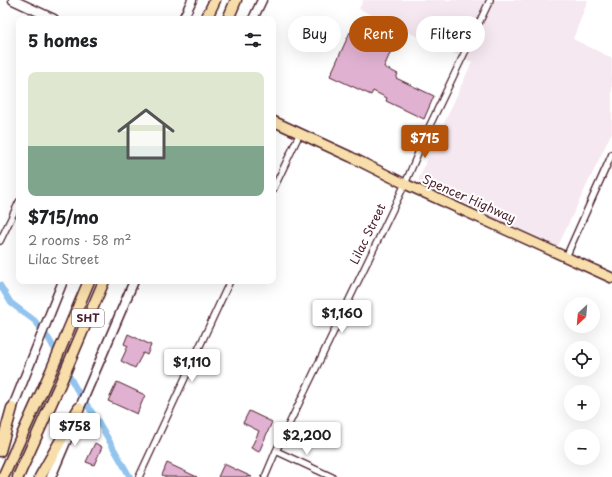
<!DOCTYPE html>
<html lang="en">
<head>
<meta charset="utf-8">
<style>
  :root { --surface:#fff; --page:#f6f6f6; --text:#202124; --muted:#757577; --accent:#b45309 }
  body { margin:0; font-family:"Playpen Sans",sans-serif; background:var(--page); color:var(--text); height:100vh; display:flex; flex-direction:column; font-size:15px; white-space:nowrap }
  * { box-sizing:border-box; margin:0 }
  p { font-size:13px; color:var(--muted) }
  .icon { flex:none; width:22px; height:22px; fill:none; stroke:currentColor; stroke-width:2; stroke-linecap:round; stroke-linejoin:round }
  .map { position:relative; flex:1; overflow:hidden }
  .panel { position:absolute; left:16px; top:16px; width:260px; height:268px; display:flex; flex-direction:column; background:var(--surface); border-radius:8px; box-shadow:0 4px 16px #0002 }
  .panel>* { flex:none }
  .hud { position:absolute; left:288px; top:16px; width:264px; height:36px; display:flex; gap:8px }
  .needle { width:26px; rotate:206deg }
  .buttons { position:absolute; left:564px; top:297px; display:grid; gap:8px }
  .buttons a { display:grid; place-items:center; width:36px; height:36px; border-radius:50%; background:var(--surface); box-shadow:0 4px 16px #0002; font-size:20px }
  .price { position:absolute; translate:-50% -34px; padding:0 9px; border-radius:4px; background:#fff; color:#222; font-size:13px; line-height:26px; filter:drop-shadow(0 1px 2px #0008) }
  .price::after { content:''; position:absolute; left:50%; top:24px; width:12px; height:9px; margin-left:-6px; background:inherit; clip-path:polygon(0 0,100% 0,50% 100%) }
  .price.on { background:var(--accent); color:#fff }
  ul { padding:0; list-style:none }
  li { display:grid; align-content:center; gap:8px; height:212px; padding:0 12px }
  li span { display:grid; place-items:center; height:124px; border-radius:8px; color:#555 }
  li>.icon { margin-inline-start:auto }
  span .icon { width:72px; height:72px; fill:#fffc; stroke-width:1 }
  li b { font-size:17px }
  h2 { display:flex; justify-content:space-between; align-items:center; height:48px; padding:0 12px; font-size:17px }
  .tag { padding:0 14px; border-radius:18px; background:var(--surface); box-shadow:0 4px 16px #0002; font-size:14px; line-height:36px }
  .tag.on { background:var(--accent); color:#fff }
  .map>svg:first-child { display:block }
  .built { fill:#f6e8f1 }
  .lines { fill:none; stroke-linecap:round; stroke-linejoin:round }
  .canal { stroke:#92c4ee; stroke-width:6 }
  .building { fill:#e1b1d1; stroke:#4a1f2b }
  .street-casing { stroke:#4a1f2b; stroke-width:8 }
  .secondary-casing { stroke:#4a1f2b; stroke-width:11 }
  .primary-casing { stroke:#4a1f2b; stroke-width:12 }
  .highway-casing { stroke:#4a1f2b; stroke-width:13 }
  .street { stroke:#fff; stroke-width:5.5 }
  .secondary { stroke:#fff; stroke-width:8 }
  .primary { stroke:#f8deab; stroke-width:9 }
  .highway { stroke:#f8deab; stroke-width:10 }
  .labels { text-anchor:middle; stroke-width:4; stroke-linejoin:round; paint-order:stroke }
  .shield { fill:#fff; stroke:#80626b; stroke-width:1 }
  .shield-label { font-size:11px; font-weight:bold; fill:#4a1f2b }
  .street-label { font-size:12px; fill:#4a1f2b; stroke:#fff }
</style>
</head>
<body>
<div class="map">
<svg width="612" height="477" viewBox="0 0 612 477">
  <rect width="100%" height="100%" fill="#fff"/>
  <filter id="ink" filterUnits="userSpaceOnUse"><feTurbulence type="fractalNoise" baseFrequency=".025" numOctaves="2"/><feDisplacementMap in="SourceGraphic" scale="8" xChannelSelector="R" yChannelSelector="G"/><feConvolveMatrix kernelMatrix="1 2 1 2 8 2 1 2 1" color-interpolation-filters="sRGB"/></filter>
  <g filter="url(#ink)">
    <path class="built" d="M363,0H588L573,39L612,58V132L557,248L418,180L472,62L359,9Z"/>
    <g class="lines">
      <path class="canal" d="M0,285L11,303L35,321L49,339L78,392L98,421L130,477"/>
    </g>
    <path class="building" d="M350,32L391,51L384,67L398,74L396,78L434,96L424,119L386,101L387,98L373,91L371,95L330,76Z
      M128,334L151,345L147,355L143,353L135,368L121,361L128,346L124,344Z
      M117,382L145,395L137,414L108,401Z
      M249,411L272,422L259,452L251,448L259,431L243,423Z
      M95,443L102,447L94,465L86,462Z
      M167,463L197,477H166L162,475Z
      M224,464L252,477H218Z"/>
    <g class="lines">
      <g class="street-casing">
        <path id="street" d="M273,190L300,133
          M0,241L19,202
          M566,257L612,154
          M276,451L332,477
          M139,477L230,281
          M265,477L276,451L405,184L429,127L490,0"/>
      </g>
      <g class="secondary-casing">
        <path id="secondary" d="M13,0L54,19
          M183,19L192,0
          M253,19L262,0
          M10,414L63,281
          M77,414L134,281
          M51,477L71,430"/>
      </g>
      <g class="primary-casing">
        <path id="primary" d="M273,121L351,157L405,184L612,278"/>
      </g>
      <g class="highway-casing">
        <path id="highway" d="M206,19L215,0
          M228,19L236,0
          M0,451L12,408
          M3,477L51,371L89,281
          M18,477L60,384L104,281
          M40,477L79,408"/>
      </g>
      <use href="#street" class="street"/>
      <use href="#secondary" class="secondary"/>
      <use href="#primary" class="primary"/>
      <use href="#highway" class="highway"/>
    </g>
  </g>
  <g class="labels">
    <rect class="shield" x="72" y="309" width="32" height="18" rx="3"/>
    <g class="shield-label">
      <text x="88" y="322">SHT</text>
    </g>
    <g class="street-label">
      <text transform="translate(469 199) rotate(24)" y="4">Spencer Highway</text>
      <text transform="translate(368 234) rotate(-64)" y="4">Lilac Street</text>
    </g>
  </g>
</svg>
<div class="buttons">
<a><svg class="needle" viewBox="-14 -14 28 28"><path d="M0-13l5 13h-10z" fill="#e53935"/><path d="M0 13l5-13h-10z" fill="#757577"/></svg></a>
<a><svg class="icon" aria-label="locate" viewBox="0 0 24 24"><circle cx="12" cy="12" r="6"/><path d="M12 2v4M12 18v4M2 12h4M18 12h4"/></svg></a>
<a>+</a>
<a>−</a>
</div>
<b class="price on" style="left:425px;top:159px">$715</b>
<b class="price" style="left:342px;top:334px">$1,160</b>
<b class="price" style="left:192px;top:383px">$1,110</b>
<b class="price" style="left:75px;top:447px">$758</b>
<b class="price" style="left:307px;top:456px">$2,200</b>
<div class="hud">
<a class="tag">Buy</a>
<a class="tag on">Rent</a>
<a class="tag">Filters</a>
</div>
<section class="panel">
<h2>5 homes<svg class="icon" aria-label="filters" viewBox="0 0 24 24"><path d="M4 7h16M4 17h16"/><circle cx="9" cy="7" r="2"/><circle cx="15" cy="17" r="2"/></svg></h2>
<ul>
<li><span style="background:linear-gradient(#dfe7d0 60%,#7fa58c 0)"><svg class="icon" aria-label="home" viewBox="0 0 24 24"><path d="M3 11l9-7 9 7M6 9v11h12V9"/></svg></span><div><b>$715/mo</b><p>2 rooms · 58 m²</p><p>Lilac Street</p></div></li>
</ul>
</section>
</div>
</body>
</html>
